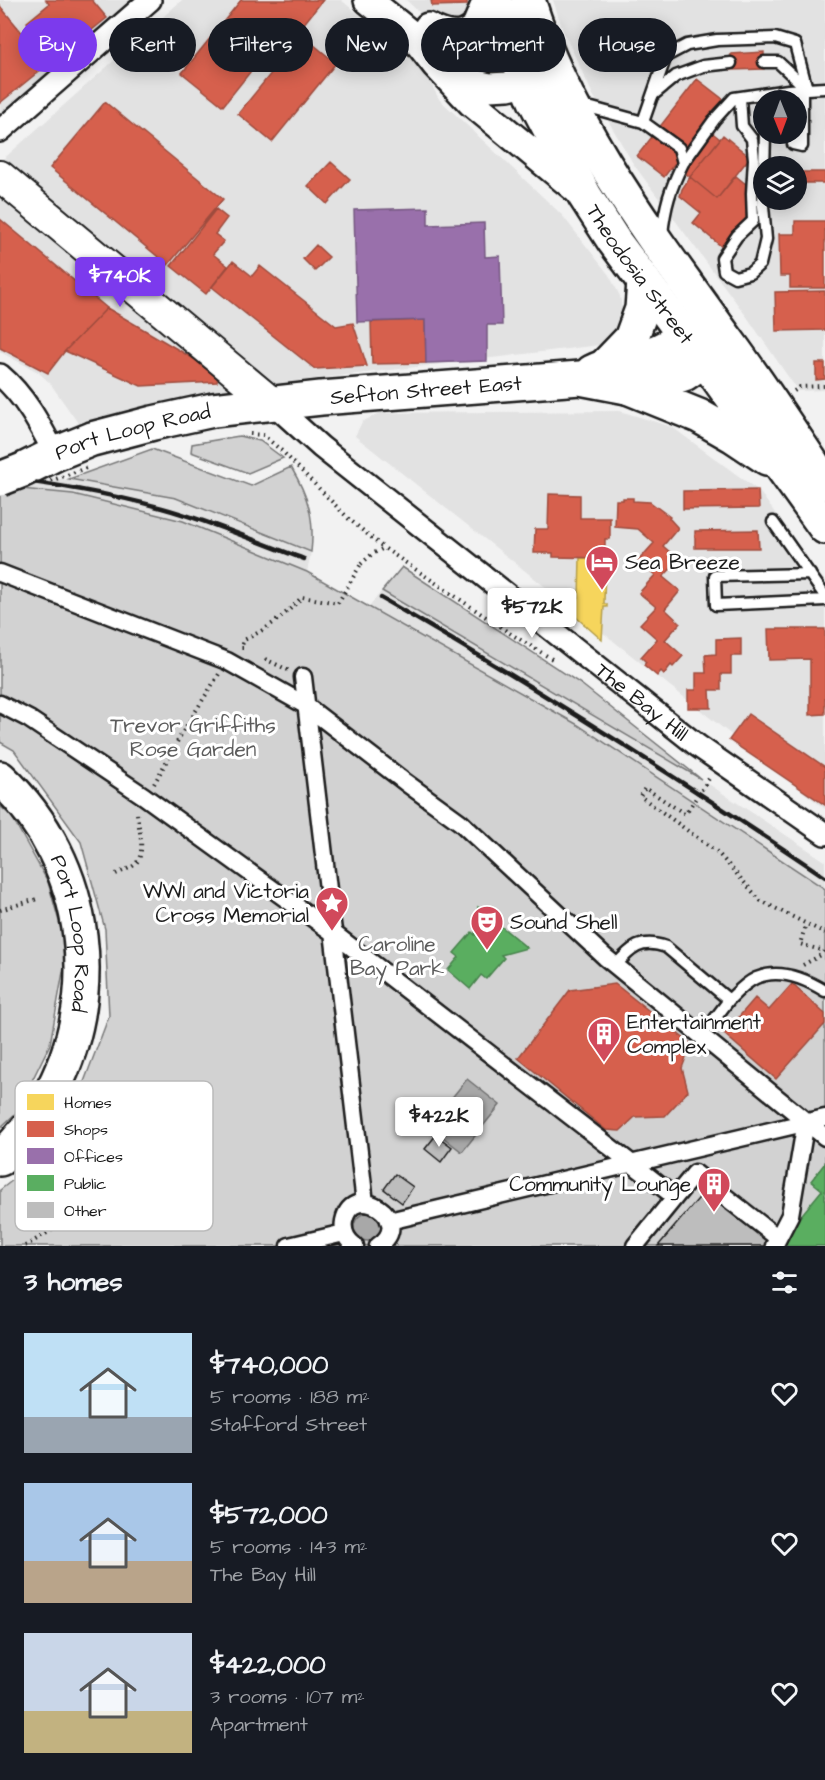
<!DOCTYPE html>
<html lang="en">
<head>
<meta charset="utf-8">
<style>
  :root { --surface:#171b24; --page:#20242c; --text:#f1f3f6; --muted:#9ea1a6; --accent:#7c3aed }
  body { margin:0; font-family:"Architects Daughter",sans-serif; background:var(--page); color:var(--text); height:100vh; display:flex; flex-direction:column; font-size:22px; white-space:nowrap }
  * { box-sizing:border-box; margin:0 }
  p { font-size:20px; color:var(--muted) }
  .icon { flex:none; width:33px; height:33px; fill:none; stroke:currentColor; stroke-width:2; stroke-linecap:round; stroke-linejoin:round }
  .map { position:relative; height:1246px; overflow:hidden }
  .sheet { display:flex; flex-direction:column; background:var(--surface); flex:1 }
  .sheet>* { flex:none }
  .top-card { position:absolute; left:18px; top:18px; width:789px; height:54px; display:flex; gap:12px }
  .needle { width:39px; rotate:179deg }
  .tools { position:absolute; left:753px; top:90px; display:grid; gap:12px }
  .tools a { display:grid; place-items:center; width:54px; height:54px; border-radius:50%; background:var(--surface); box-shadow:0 3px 15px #0003; font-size:30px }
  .price { position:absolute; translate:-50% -51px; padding:0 14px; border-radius:6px; background:#fff; color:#222; font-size:20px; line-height:39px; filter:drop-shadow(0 2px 3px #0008) }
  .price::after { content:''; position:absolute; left:50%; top:36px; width:18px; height:14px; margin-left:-9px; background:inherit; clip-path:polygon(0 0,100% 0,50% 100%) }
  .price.current { background:var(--accent); color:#fff }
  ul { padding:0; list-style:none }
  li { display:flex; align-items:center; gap:18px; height:150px; padding:0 24px }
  li span { display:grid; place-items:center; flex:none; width:168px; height:120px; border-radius:0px; color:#555 }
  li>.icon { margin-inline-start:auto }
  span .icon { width:72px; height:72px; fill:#fffc; stroke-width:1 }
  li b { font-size:26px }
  h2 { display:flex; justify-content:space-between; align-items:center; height:72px; padding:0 24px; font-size:26px }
  .chip { padding:0 21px; border-radius:27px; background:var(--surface); box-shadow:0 3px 15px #0003; font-size:21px; line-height:54px }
  .chip.current { background:var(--accent); color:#fff }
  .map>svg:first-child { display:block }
  .built { fill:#e2e2e2; fill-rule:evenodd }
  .green { fill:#d2d2d2; stroke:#777; stroke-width:1.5 }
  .water { fill:#a8a8a8; stroke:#707070; stroke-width:1.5 }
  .homes { fill:#f6d55c; stroke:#b59e49; stroke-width:1.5 }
  .shops { fill:#d6604d; stroke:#9e4c3e; stroke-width:1.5 }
  .offices { fill:#9970ab; stroke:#745780; stroke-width:1.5 }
  .public { fill:#5aae61; stroke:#47824c; stroke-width:1.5 }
  .building { fill:#bdbdbd; stroke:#1c1c1c; stroke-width:1.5 }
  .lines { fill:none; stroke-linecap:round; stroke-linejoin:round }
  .service-casing { stroke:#1c1c1c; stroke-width:15 }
  .pedestrian-casing { stroke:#1c1c1c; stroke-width:21 }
  .minor-casing { stroke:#1c1c1c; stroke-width:26 }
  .tertiary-casing { stroke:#1c1c1c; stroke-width:32 }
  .secondary-casing { stroke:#1c1c1c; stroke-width:34 }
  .primary-casing { stroke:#1c1c1c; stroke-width:38 }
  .trunk-casing { stroke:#1c1c1c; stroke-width:38 }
  .path { stroke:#1c1c1c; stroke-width:4; stroke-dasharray:1.5 4.5; stroke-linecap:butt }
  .service { stroke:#fff; stroke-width:10 }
  .pedestrian { stroke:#fff; stroke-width:16 }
  .minor { stroke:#fff; stroke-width:21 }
  .tertiary { stroke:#fff; stroke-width:27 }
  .secondary { stroke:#fff; stroke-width:30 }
  .primary { stroke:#fff; stroke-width:33 }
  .trunk { stroke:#fff; stroke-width:33 }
  .rail { stroke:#1c1c1c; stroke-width:4.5 }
  .primary-bridge-casing { stroke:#1c1c1c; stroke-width:38; stroke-linecap:butt }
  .path-bridge { stroke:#1c1c1c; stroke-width:4; stroke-dasharray:1.5 4.5; stroke-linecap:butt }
  .primary-bridge { stroke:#fff; stroke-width:33 }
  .labels { text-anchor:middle; stroke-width:6; stroke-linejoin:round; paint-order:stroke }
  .street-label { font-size:21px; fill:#1c1c1c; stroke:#fff }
  .poi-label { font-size:21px; fill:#1c1c1c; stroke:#fff; text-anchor:start }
  .park-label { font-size:21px; fill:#5c5c5c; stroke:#fff }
  .key { fill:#fff; stroke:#bbb; stroke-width:1.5 }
  .key-label { font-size:16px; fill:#1c1c1c }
</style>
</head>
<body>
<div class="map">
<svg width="825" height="1246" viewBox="0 0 825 1246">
  <rect width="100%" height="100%" fill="#f2f2f2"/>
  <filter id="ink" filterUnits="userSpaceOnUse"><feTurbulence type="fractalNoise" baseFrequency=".0167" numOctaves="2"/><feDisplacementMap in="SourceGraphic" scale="12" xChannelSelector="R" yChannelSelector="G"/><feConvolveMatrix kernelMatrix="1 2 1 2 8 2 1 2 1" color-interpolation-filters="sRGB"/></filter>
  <g filter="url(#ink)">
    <path class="built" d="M0,0H140L0,115Z
      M182,0H341L422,66L439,99L562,215L609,275L620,296L623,315L617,331L600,345L273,384L0,162Z
      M406,0H474L464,21L451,27L421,14Z
      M553,0H825V390L798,391L747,317L634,165L593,95L564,33ZM764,100H796V134H764ZM764,166H796V200H764Z
      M0,194L233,379L226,395L84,427L78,423L50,383L38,372L0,352Z
      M620,411L672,427L759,491L825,582V809L355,436L362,422L380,413Z
      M0,470L141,491L176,498L311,552L307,572L183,521L0,487Z
      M382,591L701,779L825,861V889L578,725L369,606Z"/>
    <path class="green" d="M239,436L260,441L283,458L248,473L191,452L192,444Z
      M152,449L251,486L291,467C308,496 315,518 311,552L176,498L69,479Z
      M0,487L73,494L183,521L307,572L578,725L825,889V1246H0V1190L27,1169L76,1103L109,1016L105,929L81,842L14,750L0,742Z
      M402,567L581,684L701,779L382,591Z
      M0,806L12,817L48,882L67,950L50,1044L16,1113L0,1128Z"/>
    <path class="water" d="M467,1079L500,1105L462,1152L429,1126Z
      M354 1227a14 14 0 1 1 28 0a14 14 0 1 1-28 0Z"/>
    <path class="homes" d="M580,558H605L604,604H607V607H604L602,640L568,610L579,598Z"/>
    <path class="shops" d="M46,0H92L107,18L56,59L27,22L49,4Z
      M241,0H323L295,35L286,27L223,106L182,73Z
      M431,0H467V5L432,6Z
      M0,6L48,64L0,103Z
      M302,35L336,63L272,142L238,114Z
      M764,52V69L731,70V54Z
      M697,79L724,100L704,126L720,139L690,177L674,164L664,177L637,156Z
      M105,102L223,199L168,265L50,168Z
      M723,135L750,157L717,199L690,177Z
      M331,162L350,179L327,204L308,186Z
      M796,172H825V183H796Z
      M736,176L747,185L746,218L722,247L693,223L701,213L680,196L682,189L690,177L717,199Z
      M216,209L227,218L215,234L224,241L213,254L228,266L206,294L171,266Z
      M0,219L107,308L65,351L48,373L0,348Z
      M795,221H825V288H790V276H780L779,234H795Z
      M316,245L329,257L315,271L303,259Z
      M233,261L252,276L260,266L336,326L353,323L367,366L315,369L212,287Z
      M825,291V330L776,331L775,292Z
      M107,308L218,373L217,382L141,386L65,351Z
      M425,320L426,363L372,364L371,322Z
      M816,363H825V379L816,380Z
      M758,490L759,508L683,509V491Z
      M549,494L580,495V518H610V539H605V558L553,557V553H534L535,529H548Z
      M623,498H633V501L650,502L670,517L669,518L678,528L663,546L679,560L663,577L680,591L665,609L680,623L665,640L683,656L673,667L671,665L664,674L661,671L657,676L644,665L646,662L641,657L657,639L640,624L656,607L639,593L655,575L638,561L654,543L638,529L615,527L616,500H623Z
      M758,530L759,548H695V531Z
      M768,629H825V714L810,715V659L769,660Z
      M741,638V656H731V674H721V690H710L711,708H688V690H696V673H706L705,655L716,654V639Z
      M748,714L825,767V805L729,740Z
      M615,984L691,1044L682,1068L688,1091L665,1116L635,1117L620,1131L606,1130L518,1058L570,990Z
      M792,984L825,1014V1024L776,1079L724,1034L755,998L769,1010Z"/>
    <path class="offices" d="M428,208V225L484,223L485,257L500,256L502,325H487V361L426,363L425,320L357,322L354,210Z"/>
    <path class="public" d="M478,907L527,948L501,955L504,958L486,979L481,975L470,989L448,970L459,957L454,953L472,932L475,935Z
      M825,1163V1246H788L781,1240L822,1190L811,1181Z"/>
    <path class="building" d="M436,1135L452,1147L441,1162L425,1149Z
      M395,1174L413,1187L402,1203L384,1189Z
      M709,1186L774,1241L769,1246H658Z"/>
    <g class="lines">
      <g class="service-casing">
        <path id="service" d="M764,62H778L807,89
          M653,95L676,76L703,66L731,63
          M761,95L764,118
          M740,98L742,126L752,139L754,159L752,193L753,221L737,236L722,258L724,271L735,277L750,273L760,264L766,239L763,206L765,134
          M789,100L788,90L825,88
          M579,108H592L643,122L679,148L683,163C670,189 665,206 662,234
          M643,122L666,56L687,45L717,40L775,38L795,44L807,89
          M792,134L793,144L802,146V90
          M683,163L714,120L734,98L788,90
          M773,522L825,596
          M810,574L715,576L716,605L825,600
          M615,966C631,948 641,938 666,947L729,1000C737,992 745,983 756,978C779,968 804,978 825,991
          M701,1037L729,1000"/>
      </g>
      <g class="pedestrian-casing">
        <path id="pedestrian" d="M0,573L227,661L305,705L405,782L460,822L605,957L825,1137
          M303,677L365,1203
          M0,704L29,719L144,796L332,932L675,1197L635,1246
          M675,1197L695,1173L778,1238
          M389,1221L825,1118
          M289,1246L344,1233
          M355,1246C347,1240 342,1232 344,1221C353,1179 417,1220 378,1246
          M774,1246L790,1215L806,1121"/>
      </g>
      <g class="minor-casing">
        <g id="minor">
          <path d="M0,131L150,0"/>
          <path d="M0,375C25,396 40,425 55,454"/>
          <path id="s1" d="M271,402L321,447L698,746L825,834"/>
        </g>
      </g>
      <g class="tertiary-casing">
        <path id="tertiary" d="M368,0L414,37L459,54L486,56L535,51
          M428,27C444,35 462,42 476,26L487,0
          M414,37L436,65L471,102L581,193
          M450,78L489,87L508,86L546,77"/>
      </g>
      <g class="secondary-casing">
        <path id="secondary" d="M0,176L271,402"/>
      </g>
      <g class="primary-casing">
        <g id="primary">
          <path d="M592,372C612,362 635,360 656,352C674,345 692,331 708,320"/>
          <path id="s2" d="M23,470L55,454L92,439L153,423L213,410L321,398L580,378L627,387L661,382L684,374L727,345"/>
          <path id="s3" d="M0,778C92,863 108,1005 41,1110C29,1128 15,1144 0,1159"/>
        </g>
      </g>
      <g class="trunk-casing">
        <g id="trunk">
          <path id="s4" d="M494,0L535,101L585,196L614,241L675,323L715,374L825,527"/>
          <path d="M528,0C568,129 652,236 730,344C763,389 794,436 825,483"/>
          <path d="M606,365L631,339L642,309L644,281"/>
          <path d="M627,387L699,416L734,436L767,458"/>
        </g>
      </g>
      <path class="path" d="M794,391L800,387L825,386
        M250,434L263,435L282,451L349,519L384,548
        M361,564L372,554L384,548L511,634L552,659
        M243,648H241L244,640C269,628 283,617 302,597L338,603
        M265,659L288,670
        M154,784L182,733L219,674
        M688,810L685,814L645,788L640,796L717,852L761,901L825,933
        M116,874C122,871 133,868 137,862C146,850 138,827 137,813
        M0,910L37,899
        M803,965L821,955L824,951L800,944L806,924
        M25,1246L59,1226"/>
      <use href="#service" class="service"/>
      <use href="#pedestrian" class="pedestrian"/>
      <use href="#minor" class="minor"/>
      <use href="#tertiary" class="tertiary"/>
      <use href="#secondary" class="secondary"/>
      <use href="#primary" class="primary"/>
      <use href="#trunk" class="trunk"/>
      <path class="rail" d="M0,477C55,485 108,493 162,508C210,521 257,542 304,559
        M381,598C532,685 680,779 825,877"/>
      <g class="primary-bridge-casing">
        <path id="primary-bridge" d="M0,479L23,470"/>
      </g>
      <path class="path-bridge" d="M45,483L86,468
        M338,603L361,564
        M688,810L710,777"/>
      <use href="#primary-bridge" class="primary-bridge"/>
    </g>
  </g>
  <defs>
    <g id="hotel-pin" transform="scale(1.725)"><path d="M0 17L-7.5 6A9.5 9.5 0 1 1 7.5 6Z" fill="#d1495b" stroke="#fff"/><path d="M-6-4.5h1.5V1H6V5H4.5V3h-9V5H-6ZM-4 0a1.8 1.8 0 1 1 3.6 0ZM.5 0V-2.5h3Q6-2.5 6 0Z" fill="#fff"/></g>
    <g id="sight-pin" transform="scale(1.725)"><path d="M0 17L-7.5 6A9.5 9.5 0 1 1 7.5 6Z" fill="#d1495b" stroke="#fff"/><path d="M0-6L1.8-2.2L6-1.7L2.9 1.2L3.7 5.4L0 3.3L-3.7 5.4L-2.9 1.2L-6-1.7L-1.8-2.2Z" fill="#fff"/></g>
    <g id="theatre-pin" transform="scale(1.725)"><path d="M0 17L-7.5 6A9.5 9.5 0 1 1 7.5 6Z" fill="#d1495b" stroke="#fff"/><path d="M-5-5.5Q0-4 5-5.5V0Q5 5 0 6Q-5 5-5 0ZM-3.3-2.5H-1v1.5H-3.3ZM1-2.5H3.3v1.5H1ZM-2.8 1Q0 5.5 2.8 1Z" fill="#fff"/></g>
    <g id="building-pin" transform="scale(1.725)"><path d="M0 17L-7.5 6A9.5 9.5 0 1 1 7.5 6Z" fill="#d1495b" stroke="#fff"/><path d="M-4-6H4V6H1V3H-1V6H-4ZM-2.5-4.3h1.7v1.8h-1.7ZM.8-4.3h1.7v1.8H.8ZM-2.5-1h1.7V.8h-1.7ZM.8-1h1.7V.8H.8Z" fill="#fff"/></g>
  </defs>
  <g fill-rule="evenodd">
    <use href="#hotel-pin" x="602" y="562"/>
    <use href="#sight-pin" x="332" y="903"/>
    <use href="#theatre-pin" x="487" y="922"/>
    <use href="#building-pin" x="604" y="1034"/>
    <use href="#building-pin" x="714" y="1184"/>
  </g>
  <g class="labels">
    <g class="street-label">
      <text dy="7" stroke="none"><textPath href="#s4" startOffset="312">Theodosia Street</textPath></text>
      <text dy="7" stroke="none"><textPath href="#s2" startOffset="414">Sefton Street East</textPath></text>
      <text dy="7" stroke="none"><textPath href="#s2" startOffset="117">Port Loop Road</textPath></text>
      <text dy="7" stroke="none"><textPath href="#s1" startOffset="477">The Bay Hill</textPath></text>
      <text dy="7" stroke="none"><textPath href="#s3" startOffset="177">Port Loop Road</textPath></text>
    </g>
    <g class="poi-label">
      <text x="625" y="569">Sea Breeze</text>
      <text x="309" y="898" text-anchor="end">WW1 and Victoria<tspan x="309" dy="24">Cross Memorial</tspan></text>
      <text x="510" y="929">Sound Shell</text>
      <text x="627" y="1029">Entertainment<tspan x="627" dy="24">Complex</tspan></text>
      <text x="691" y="1191" text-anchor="end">Community Lounge</text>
    </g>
    <g class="park-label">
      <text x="193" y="732">Trevor Griffiths<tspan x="193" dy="24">Rose Garden</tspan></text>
      <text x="397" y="951">Caroline<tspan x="397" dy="24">Bay Park</tspan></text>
    </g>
  </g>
  <rect x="15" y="1081" width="198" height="150" rx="9" class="key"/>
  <rect x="27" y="1094" width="27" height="16" fill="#f6d55c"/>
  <rect x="27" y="1121" width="27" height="16" fill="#d6604d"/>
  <rect x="27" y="1148" width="27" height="16" fill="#9970ab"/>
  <rect x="27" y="1175" width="27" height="16" fill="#5aae61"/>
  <rect x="27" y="1202" width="27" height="16" fill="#bdbdbd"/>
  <g class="key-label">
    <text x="64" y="1108">Homes</text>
    <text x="64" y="1135">Shops</text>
    <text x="64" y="1162">Offices</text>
    <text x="64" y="1189">Public</text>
    <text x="64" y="1216">Other</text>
  </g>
</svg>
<div class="tools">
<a><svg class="needle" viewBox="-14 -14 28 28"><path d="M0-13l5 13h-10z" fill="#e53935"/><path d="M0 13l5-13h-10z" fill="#9ea1a6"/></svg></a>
<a><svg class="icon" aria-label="layers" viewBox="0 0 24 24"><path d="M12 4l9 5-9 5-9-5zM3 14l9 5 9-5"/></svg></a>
</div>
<b class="price current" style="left:120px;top:308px">$740K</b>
<b class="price" style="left:532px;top:639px">$572K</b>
<b class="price" style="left:439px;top:1148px">$422K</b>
<div class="top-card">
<a class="chip current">Buy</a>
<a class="chip">Rent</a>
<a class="chip">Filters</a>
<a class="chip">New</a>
<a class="chip">Apartment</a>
<a class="chip">House</a>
</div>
</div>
<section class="sheet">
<h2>3 homes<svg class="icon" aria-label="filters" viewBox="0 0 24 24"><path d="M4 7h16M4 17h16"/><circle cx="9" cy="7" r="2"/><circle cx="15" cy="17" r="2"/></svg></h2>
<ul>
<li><span style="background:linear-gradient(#bfe0f5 70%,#9aa5b1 0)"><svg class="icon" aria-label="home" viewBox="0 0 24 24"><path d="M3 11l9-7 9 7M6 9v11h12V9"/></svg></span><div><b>$740,000</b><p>5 rooms · 188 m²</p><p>Stafford Street</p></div><svg class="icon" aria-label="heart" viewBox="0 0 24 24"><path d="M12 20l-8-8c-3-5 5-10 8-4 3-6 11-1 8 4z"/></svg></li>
<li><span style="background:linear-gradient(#a9c7e8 65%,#b9a48a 0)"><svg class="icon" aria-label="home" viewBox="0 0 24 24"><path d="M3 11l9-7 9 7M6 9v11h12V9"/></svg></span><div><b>$572,000</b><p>5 rooms · 143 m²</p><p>The Bay Hill</p></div><svg class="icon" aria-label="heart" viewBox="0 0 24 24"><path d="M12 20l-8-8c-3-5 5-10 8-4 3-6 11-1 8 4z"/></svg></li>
<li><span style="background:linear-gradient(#c9d6e8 65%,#c2b280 0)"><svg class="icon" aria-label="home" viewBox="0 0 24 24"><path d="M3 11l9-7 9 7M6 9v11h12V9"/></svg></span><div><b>$422,000</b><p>3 rooms · 107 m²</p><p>Apartment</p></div><svg class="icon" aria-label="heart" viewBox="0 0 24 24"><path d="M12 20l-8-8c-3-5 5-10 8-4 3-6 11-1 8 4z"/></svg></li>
</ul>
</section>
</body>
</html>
